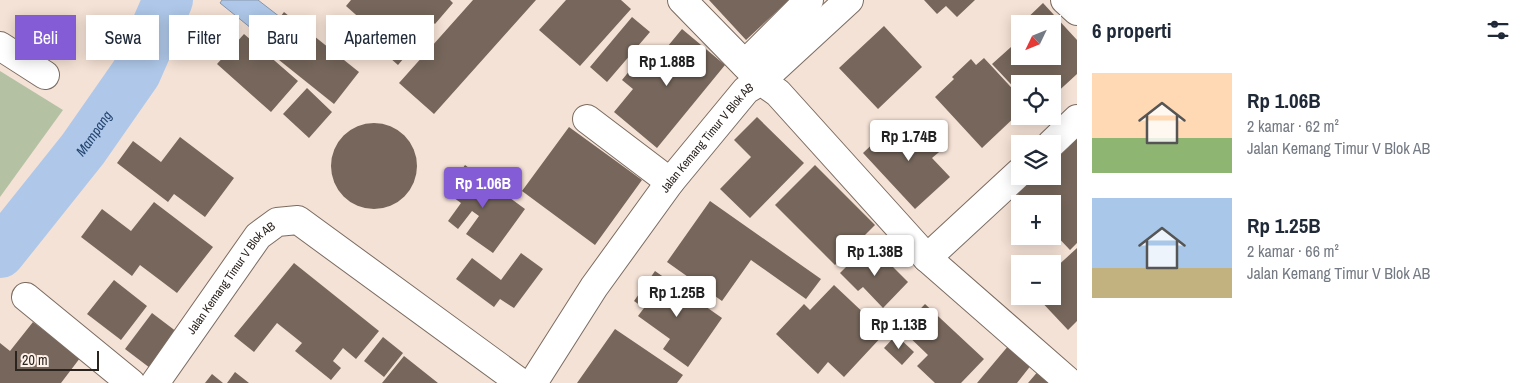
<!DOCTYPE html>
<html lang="id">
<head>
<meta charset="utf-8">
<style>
  :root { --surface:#fff; --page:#f6f6f7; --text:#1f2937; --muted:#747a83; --accent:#845cd6 }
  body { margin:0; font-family:"Archivo Narrow",sans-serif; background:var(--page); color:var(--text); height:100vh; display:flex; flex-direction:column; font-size:19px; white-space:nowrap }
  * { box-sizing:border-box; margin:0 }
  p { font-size:16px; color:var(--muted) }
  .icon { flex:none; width:28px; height:28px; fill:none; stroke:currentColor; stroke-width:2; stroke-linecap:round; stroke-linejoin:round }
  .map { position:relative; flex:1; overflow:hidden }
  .details { display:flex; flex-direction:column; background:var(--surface); width:450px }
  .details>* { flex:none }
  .banner { position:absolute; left:15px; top:15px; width:475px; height:45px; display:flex; gap:10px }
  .needle { width:32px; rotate:227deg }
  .tools { position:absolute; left:1011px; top:15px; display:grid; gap:10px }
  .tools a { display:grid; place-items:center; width:50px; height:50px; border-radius:0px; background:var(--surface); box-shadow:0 2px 12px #0003; font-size:25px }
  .scale { position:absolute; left:15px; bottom:12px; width:84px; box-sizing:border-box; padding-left:5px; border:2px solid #2a231e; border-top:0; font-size:14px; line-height:18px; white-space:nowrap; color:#2a231e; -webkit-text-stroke:4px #fdf1ea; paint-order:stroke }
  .price { position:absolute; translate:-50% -42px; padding:0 11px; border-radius:5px; background:#fff; color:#222; font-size:16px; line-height:32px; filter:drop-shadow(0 1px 2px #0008) }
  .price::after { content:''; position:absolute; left:50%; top:30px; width:15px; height:11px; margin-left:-8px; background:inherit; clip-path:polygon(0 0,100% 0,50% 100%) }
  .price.current { background:var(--accent); color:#fff }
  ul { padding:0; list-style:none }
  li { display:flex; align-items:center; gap:15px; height:125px; padding:0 15px }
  li span { display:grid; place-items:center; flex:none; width:140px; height:100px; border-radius:0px; color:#555 }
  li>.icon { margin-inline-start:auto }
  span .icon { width:60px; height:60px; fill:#fffc; stroke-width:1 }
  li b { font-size:21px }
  h2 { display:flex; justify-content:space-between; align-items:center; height:60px; padding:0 15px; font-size:21px }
  .chip { padding:0 18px; border-radius:0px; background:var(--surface); box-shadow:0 2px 12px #0003; font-size:18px; line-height:45px }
  .chip.current { background:var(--accent); color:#fff }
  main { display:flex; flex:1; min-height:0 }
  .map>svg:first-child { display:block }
  .green { fill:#b4c2a3 }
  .water { fill:#afc8e9; stroke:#8796ac }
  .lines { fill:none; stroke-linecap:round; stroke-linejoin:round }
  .river { stroke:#afc8e9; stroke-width:50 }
  .building { fill:#76665b }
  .minor-casing { stroke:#7b6b60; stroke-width:30 }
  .minor { stroke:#fff; stroke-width:28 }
  .labels { text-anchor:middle; stroke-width:5; stroke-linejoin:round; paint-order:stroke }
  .street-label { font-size:12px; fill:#2a231e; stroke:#fdf1ea }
  .water-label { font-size:14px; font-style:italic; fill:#234570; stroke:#fdf1ea }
</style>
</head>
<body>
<main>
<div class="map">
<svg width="1077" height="383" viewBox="0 0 1077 383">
  <rect width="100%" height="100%" fill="#f5e2d6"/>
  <path class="green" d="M0,71L63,110L0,197Z"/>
  <path class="water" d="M222,0H258L280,17L262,37L220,3Z"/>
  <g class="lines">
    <path class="river" id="s1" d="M0,253L83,149L136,73L168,0"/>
  </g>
  <path class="building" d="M351,0H450L453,3L435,24L425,15L406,36L416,44L398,65L357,29L364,22L346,6Z
    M473,0H536L434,114L399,83Z
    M566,0H621L631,9L580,66L539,30Z
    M709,0H789L746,40Z
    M924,0H975L957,17L946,6L937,14Z
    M1043,3L1077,40V74L1052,97V84H1020V94L992,64L1020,39V56H1052V24H1021Z
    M284,12L359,72L334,104L259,44Z
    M632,17L650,32L607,82L590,67Z
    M884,26L922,67L878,109L839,68Z
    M682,29L725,65L657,148L614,112L633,89L622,80L647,49L658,58Z
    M244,34L298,81L271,112L217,64Z
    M984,58L1020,97V112L982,148L935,97L954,79L952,77L971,59L976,65Z
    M307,88L332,112L309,138L283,114Z
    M757,117L804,163L750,218L720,189L751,157L734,140Z
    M897,121L910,135L923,123L945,147L932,158L950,177L915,209L863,153Z
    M331 166a43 43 0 1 1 86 0a43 43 0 1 1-86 0Z
    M569,127L642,180L595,245L522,191Z
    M1077,129V243L1070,250L1052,231V204H1027L1013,189L1026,176H1052V151Z
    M180,137L234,178L205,217L174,194L168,202L117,163L133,141L161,162Z
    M465,165L525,209L493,253L466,234L479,216L472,211L458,229L448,221L461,203L446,192Z
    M815,165L875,225L835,265L775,205Z
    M710,201L821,279L806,299L751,260L722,301L667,262Z
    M154,202L213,247L177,293L140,265L132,276L81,237L102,209L131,231Z
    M1077,248V321L1068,330L1036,296H1052V271Z
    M876,250L908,282L883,308L863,287L858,291L840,273L859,254L865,260Z
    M521,253L543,269L514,308L500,299L494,307L456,279L472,258L501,280Z
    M294,263L379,331L356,359L343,348L333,361L341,368L331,380L295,351L302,343L277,323L254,352L234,336Z
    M655,271L722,318L688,367L663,349L670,339L638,316L644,308L634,301Z
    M114,280L147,306L121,340L87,314Z
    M834,285L885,333L844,377L828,362L818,374L776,334L804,304L810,310Z
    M925,304L984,359L961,383H935L917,366L928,355L901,329Z
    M152,313L177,332L150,368L125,349Z
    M33,322L80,358L61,383H0V343L10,351Z
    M615,329L683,375L677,383H577Z
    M896,335L914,352L902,365L884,348Z
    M383,337L403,353L384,377L364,361Z
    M1009,345L1032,364L1017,383H977Z
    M404,356L438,383H382Z
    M1040,369L1056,383H1028Z
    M235,372L249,383H227Z
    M212,374L223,383H205Z"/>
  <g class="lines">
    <g class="minor-casing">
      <g id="minor">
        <path d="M682,0L761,81L849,0"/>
        <path d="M1065,0L1077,11"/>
        <path d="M0,46L45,75"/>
        <path d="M745,64L809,0"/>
        <path d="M587,119L670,182"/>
        <path d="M1051,144L1077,119"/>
        <path d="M927,258L1020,172"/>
        <path d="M26,297L131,383"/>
        <path id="s2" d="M155,383L258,236L277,222L298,220L521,383"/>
        <path id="s3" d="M533,383L594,287L670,182L746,90L761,81L778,93L927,258L1070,383"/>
      </g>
    </g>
    <use href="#minor" class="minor"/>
  </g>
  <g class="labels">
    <g class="street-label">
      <text dy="4" stroke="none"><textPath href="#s3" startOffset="301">Jalan Kemang Timur V Blok AB</textPath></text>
      <text dy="4" stroke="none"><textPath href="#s2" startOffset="130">Jalan Kemang Timur V Blok AB</textPath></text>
    </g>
    <g class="water-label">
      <text dy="5" stroke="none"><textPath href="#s1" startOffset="152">Mampang</textPath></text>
    </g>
  </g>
</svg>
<div class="tools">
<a><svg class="needle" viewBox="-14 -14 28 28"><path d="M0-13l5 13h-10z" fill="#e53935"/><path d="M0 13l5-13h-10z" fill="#747a83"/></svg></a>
<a><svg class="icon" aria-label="locate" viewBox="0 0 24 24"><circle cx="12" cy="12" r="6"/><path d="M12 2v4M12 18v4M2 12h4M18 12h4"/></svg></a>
<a><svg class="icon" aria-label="layers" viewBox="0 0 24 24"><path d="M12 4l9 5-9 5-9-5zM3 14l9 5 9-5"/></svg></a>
<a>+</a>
<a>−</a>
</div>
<div class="scale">20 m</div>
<b class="price" style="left:667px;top:87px">Rp 1.88B</b>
<b class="price" style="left:909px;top:162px">Rp 1.74B</b>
<b class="price current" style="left:483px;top:209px">Rp 1.06B</b>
<b class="price" style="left:875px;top:277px">Rp 1.38B</b>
<b class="price" style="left:677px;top:318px">Rp 1.25B</b>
<b class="price" style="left:899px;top:350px">Rp 1.13B</b>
<div class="banner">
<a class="chip current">Beli</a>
<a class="chip">Sewa</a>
<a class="chip">Filter</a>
<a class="chip">Baru</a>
<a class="chip">Apartemen</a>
</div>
</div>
<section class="details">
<h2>6 properti<svg class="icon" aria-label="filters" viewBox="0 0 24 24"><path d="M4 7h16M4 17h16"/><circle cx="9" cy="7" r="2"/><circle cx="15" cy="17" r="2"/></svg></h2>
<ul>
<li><span style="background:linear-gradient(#ffd9b3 65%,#8fb573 0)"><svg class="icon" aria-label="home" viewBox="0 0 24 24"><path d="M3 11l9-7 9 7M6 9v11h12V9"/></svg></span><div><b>Rp 1.06B</b><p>2 kamar · 62 m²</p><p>Jalan Kemang Timur V Blok AB</p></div></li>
<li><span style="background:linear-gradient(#a9c7e8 70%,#c2b280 0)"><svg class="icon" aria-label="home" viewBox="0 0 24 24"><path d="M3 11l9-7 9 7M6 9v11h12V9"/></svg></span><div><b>Rp 1.25B</b><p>2 kamar · 66 m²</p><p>Jalan Kemang Timur V Blok AB</p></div></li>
</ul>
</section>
</main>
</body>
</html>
